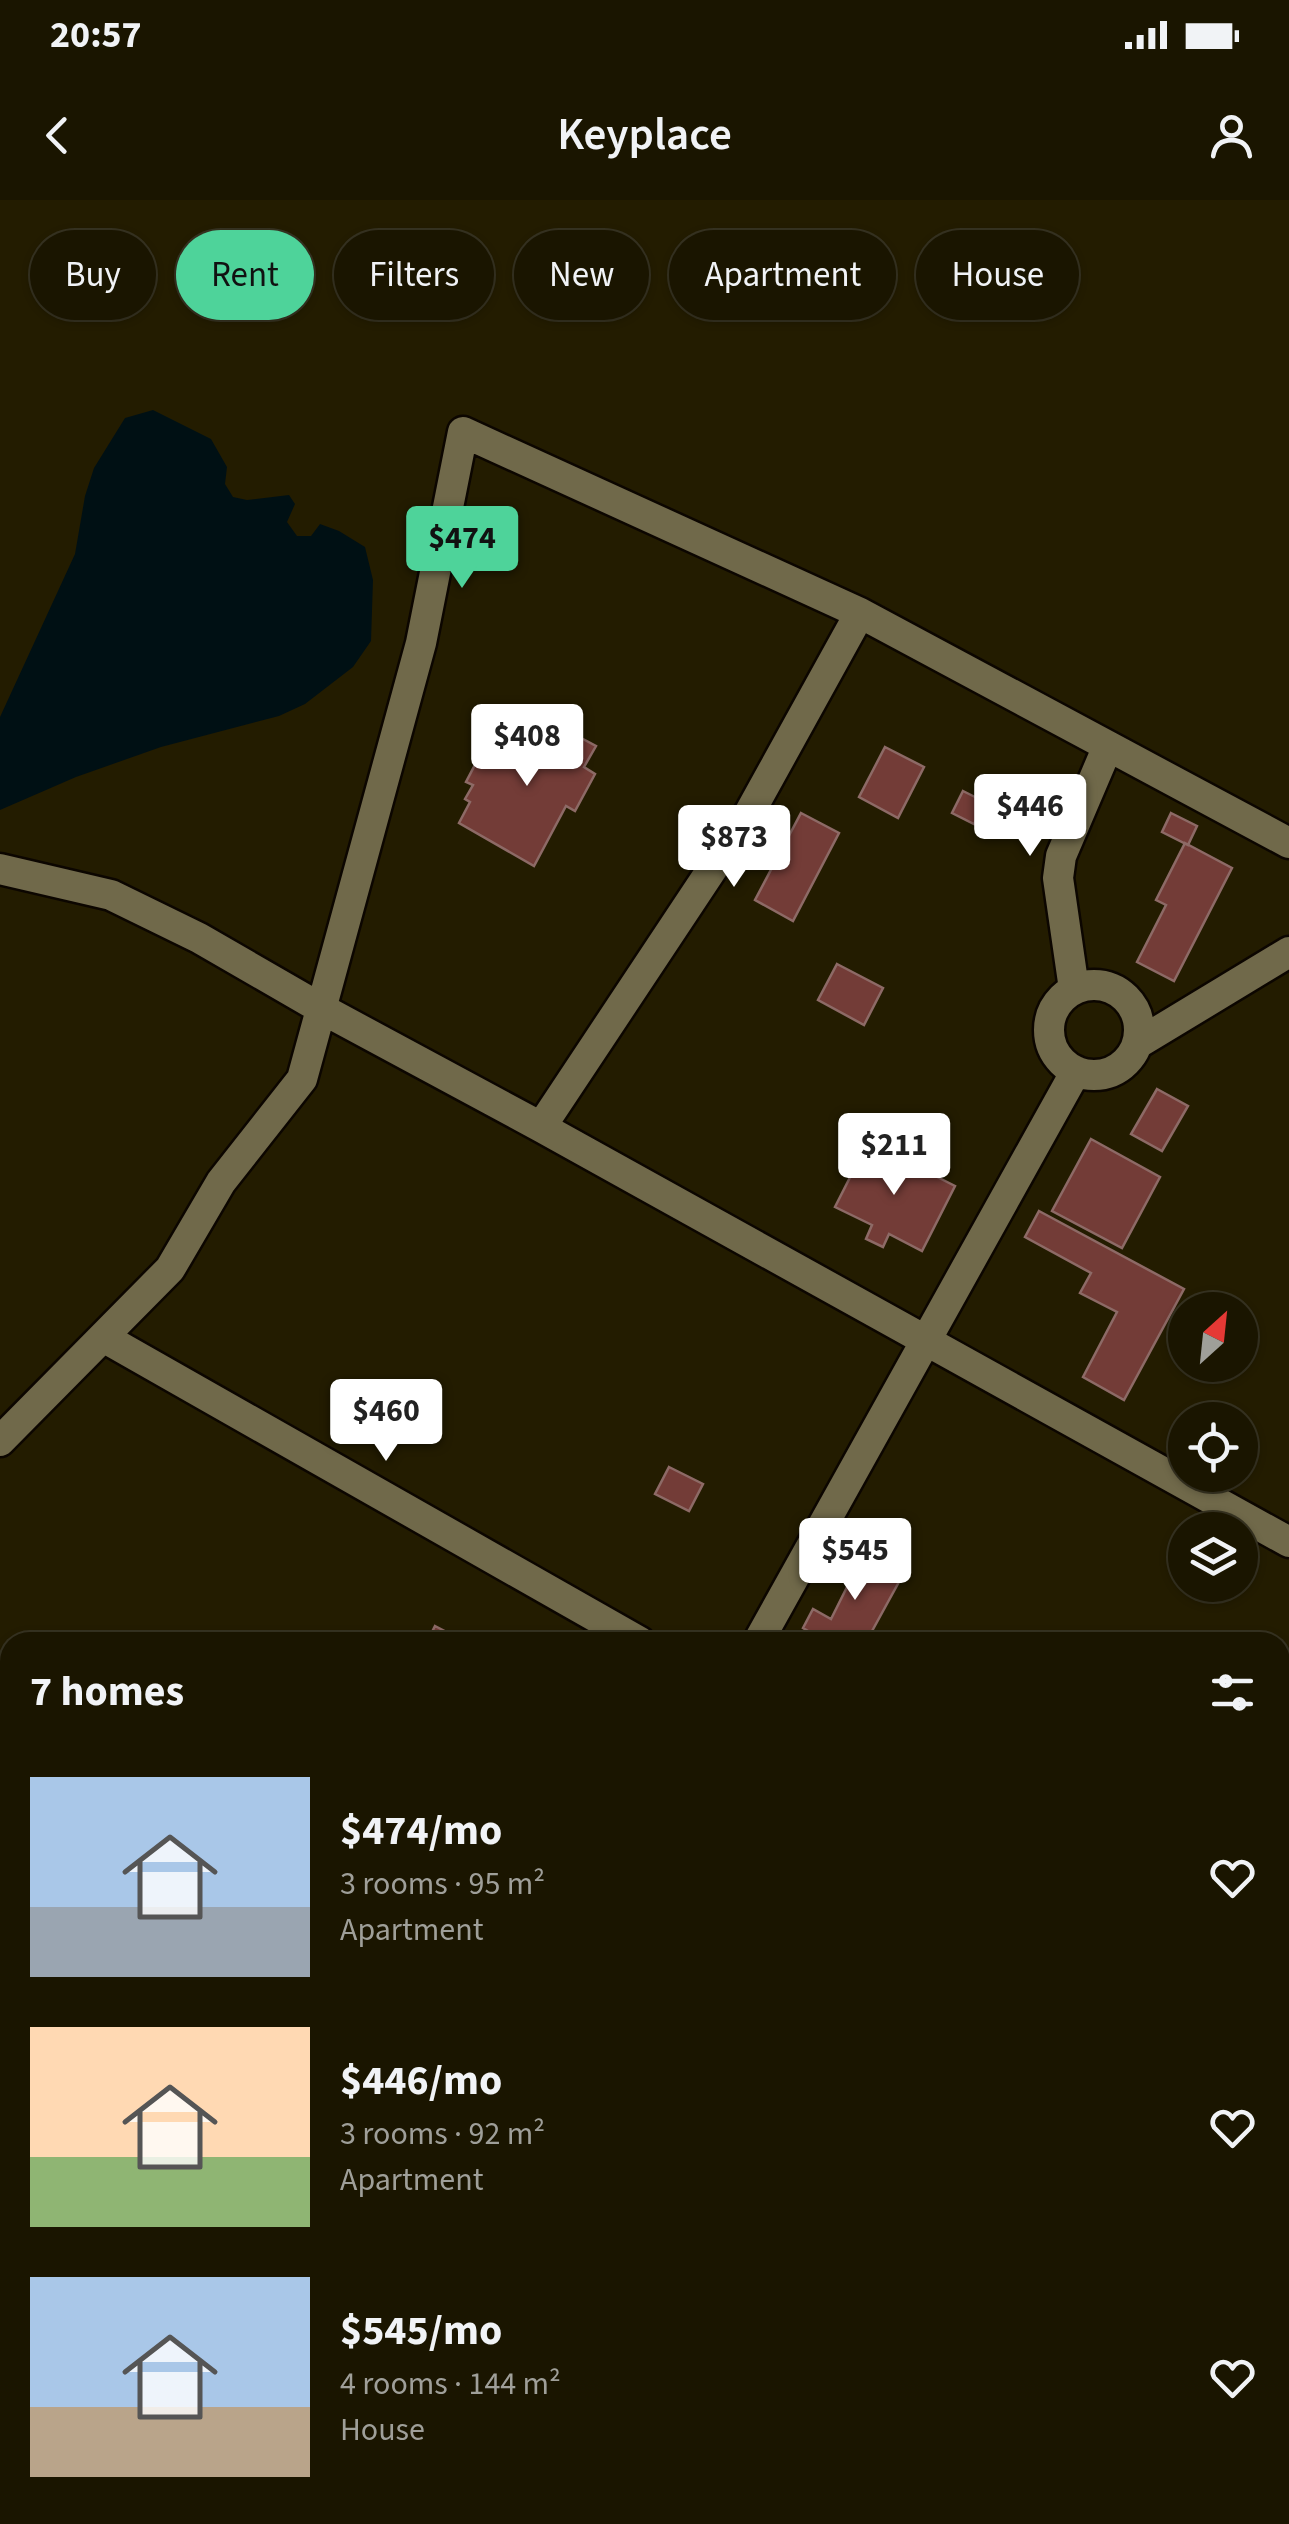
<!DOCTYPE html>
<html lang="en">
<head>
<meta charset="utf-8">
<style>
  :root { --surface:#1a1500; --page:#27220f; --text:#f1f3f6; --muted:#9f9f99; --line:#383422; --accent:#4ed39a }
  body { margin:0; font-family:"Source Sans 3",sans-serif; background:var(--page); color:var(--text); height:100vh; display:flex; flex-direction:column; font-size:38px; white-space:nowrap }
  * { box-sizing:border-box; margin:0 }
  p { font-size:32px; color:var(--muted) }
  .icon { flex:none; width:55px; height:55px; fill:none; stroke:currentColor; stroke-width:2; stroke-linecap:round; stroke-linejoin:round }
  .map { position:relative; flex:1; overflow:hidden }
  .drawer { position:absolute; left:0px; top:1432px; width:1290px; height:892px; display:flex; flex-direction:column; background:var(--surface); border-radius:30px 30px 0 0; box-shadow:0 2px 8px #0004,0 0 0 2px var(--line) }
  .drawer>* { flex:none }
  .guide { position:absolute; left:30px; top:30px; width:1230px; height:90px; display:flex; gap:20px }
  .needle { width:65px; rotate:27deg }
  .controls { position:absolute; left:1168px; top:1092px; display:grid; gap:20px }
  .controls a { display:grid; place-items:center; width:90px; height:90px; border-radius:50%; background:var(--surface); box-shadow:0 2px 8px #0004,0 0 0 2px var(--line); font-size:50px }
  .price { position:absolute; translate:-50% -85px; padding:0 22px; border-radius:10px; background:#fff; color:#222; font-size:32px; line-height:65px; filter:drop-shadow(0 2px 5px #0008) }
  .price::after { content:''; position:absolute; left:50%; top:60px; width:30px; height:22px; margin-left:-15px; background:inherit; clip-path:polygon(0 0,100% 0,50% 100%) }
  .price.current { background:var(--accent); color:#111 }
  ul { padding:0; list-style:none }
  li { display:flex; align-items:center; gap:30px; height:250px; padding:0 30px }
  li span { display:grid; place-items:center; flex:none; width:280px; height:200px; border-radius:0px; color:#555 }
  li>.icon { margin-inline-start:auto }
  span .icon { width:120px; height:120px; fill:#fffc; stroke-width:1 }
  li b { font-size:42px }
  h2 { display:flex; justify-content:space-between; align-items:center; height:120px; padding:0 30px; font-size:42px }
  .tag { padding:0 35px; border-radius:45px; background:var(--surface); box-shadow:0 2px 8px #0004,0 0 0 2px var(--line); font-size:35px; line-height:90px }
  .tag.current { background:var(--accent); color:#111 }
  .status { display:flex; justify-content:space-between; align-items:center; height:70px; padding:0 50px; background:var(--surface); direction:ltr }
  .status svg { height:28px; fill:currentColor }
  header { display:flex; justify-content:space-between; align-items:center; height:130px; padding:0 30px; background:var(--surface); font-size:45px; font-weight:600 }
  .map>svg:first-child { display:block }
  .water { fill:#001014 }
  .building { fill:#733c37; stroke:#8d6a66; stroke-width:2.5 }
  .lines { fill:none; stroke-linecap:round; stroke-linejoin:round }
  .street-casing { stroke:#0c0600; stroke-width:35 }
  .street { stroke:#70694a; stroke-width:30 }
</style>
</head>
<body>
<div class="status"><b>20:57</b><svg viewBox="0 0 49 12"><path d="M0 12V9h3v3zM5 12V6h3v6zM10 12V3h3v9zM15 12V0h3v12zM26 1h20v11H26zM47 4h2v5h-2z"/></svg></div>
<header><svg class="icon" aria-label="back" viewBox="0 0 24 24"><path d="M15 5l-7 7 7 7"/></svg>Keyplace<svg class="icon" aria-label="person" viewBox="0 0 24 24"><circle cx="12" cy="8" r="4"/><path d="M4 21q1-7 8-7t8 7"/></svg></header>
<div class="map">
<svg width="1289" height="2324" viewBox="0 0 1289 2324">
  <rect width="100%" height="100%" fill="#231c00"/>
  <path class="water" d="M153,210L211,239L227,267L225,284L233,297L247,300L289,295L295,304L287,322L297,336H311L320,324L339,331L365,347L373,380L371,441L353,467L305,504L279,516L161,547L76,577L0,610V517L75,354L85,296L94,268L125,218Z"/>
  <path class="building" d="M549,521L596,546L584,567L595,574L575,611L566,606L534,666L459,623L470,602L465,599L473,585L466,582L490,536L498,541L505,528L536,545Z
    M885,547L924,567L898,618L859,597Z
    M963,591L985,602L974,624L952,613Z
    M801,613L839,633L793,721L755,700Z
    M1171,613L1197,626L1188,645L1162,632Z
    M1185,643L1232,668L1174,781L1137,762L1166,705L1156,700Z
    M837,764L883,788L864,825L818,800Z
    M1157,889L1188,906L1162,951L1131,934Z
    M1091,939L1160,977L1122,1048L1052,1011Z
    M868,942L955,986L922,1051L889,1034L883,1047L866,1039L872,1025L835,1007Z
    M1039,1011L1184,1089L1124,1200L1083,1177L1117,1112L1080,1093L1091,1073L1025,1037Z
    M669,1267L703,1284L689,1311L655,1294Z
    M845,1350L900,1380L866,1442H818L820,1438L803,1428L813,1409L831,1419L849,1383L832,1375Z
    M435,1426L466,1442H427Z"/>
  <g class="lines">
    <g class="street-casing">
      <path id="street" d="M0,669L111,695L199,738L322,809L541,927L1289,1342
        M1049 830a45 45 0 1 1 90 0a45 45 0 1 1-90 0Z
        M1074,789L1058,678L1061,656L1108,546
        M1137,844L1289,752
        M541,927L750,612L860,413
        M103,1137L640,1442
        M0,1241L170,1069L221,982L302,879L421,443L463,232L860,413L1289,643
        M758,1442L1076,871
        M0,1544L10,1550
        M1280,1807L1289,1812
        M1280,2157L1289,2142
        M1280,2256L1289,2261"/>
    </g>
    <use href="#street" class="street"/>
  </g>
</svg>
<div class="controls">
<a><svg class="needle" viewBox="-14 -14 28 28"><path d="M0-13l5 13h-10z" fill="#e53935"/><path d="M0 13l5-13h-10z" fill="#9f9f99"/></svg></a>
<a><svg class="icon" aria-label="locate" viewBox="0 0 24 24"><circle cx="12" cy="12" r="6"/><path d="M12 2v4M12 18v4M2 12h4M18 12h4"/></svg></a>
<a><svg class="icon" aria-label="layers" viewBox="0 0 24 24"><path d="M12 4l9 5-9 5-9-5zM3 14l9 5 9-5"/></svg></a>
</div>
<b class="price current" style="left:462px;top:391px">$474</b>
<b class="price" style="left:527px;top:589px">$408</b>
<b class="price" style="left:1030px;top:659px">$446</b>
<b class="price" style="left:734px;top:690px">$873</b>
<b class="price" style="left:894px;top:998px">$211</b>
<b class="price" style="left:386px;top:1264px">$460</b>
<b class="price" style="left:855px;top:1403px">$545</b>
<div class="guide">
<a class="tag">Buy</a>
<a class="tag current">Rent</a>
<a class="tag">Filters</a>
<a class="tag">New</a>
<a class="tag">Apartment</a>
<a class="tag">House</a>
</div>
<section class="drawer">
<h2>7 homes<svg class="icon" aria-label="filters" viewBox="0 0 24 24"><path d="M4 7h16M4 17h16"/><circle cx="9" cy="7" r="2"/><circle cx="15" cy="17" r="2"/></svg></h2>
<ul>
<li><span style="background:linear-gradient(#a9c7e8 65%,#9aa5b1 0)"><svg class="icon" aria-label="home" viewBox="0 0 24 24"><path d="M3 11l9-7 9 7M6 9v11h12V9"/></svg></span><div><b>$474/mo</b><p>3 rooms · 95 m²</p><p>Apartment</p></div><svg class="icon" aria-label="heart" viewBox="0 0 24 24"><path d="M12 20l-8-8c-3-5 5-10 8-4 3-6 11-1 8 4z"/></svg></li>
<li><span style="background:linear-gradient(#ffd9b3 65%,#8fb573 0)"><svg class="icon" aria-label="home" viewBox="0 0 24 24"><path d="M3 11l9-7 9 7M6 9v11h12V9"/></svg></span><div><b>$446/mo</b><p>3 rooms · 92 m²</p><p>Apartment</p></div><svg class="icon" aria-label="heart" viewBox="0 0 24 24"><path d="M12 20l-8-8c-3-5 5-10 8-4 3-6 11-1 8 4z"/></svg></li>
<li><span style="background:linear-gradient(#a9c7e8 65%,#b9a48a 0)"><svg class="icon" aria-label="home" viewBox="0 0 24 24"><path d="M3 11l9-7 9 7M6 9v11h12V9"/></svg></span><div><b>$545/mo</b><p>4 rooms · 144 m²</p><p>House</p></div><svg class="icon" aria-label="heart" viewBox="0 0 24 24"><path d="M12 20l-8-8c-3-5 5-10 8-4 3-6 11-1 8 4z"/></svg></li>
</ul>
</section>
</div>
</body>
</html>
